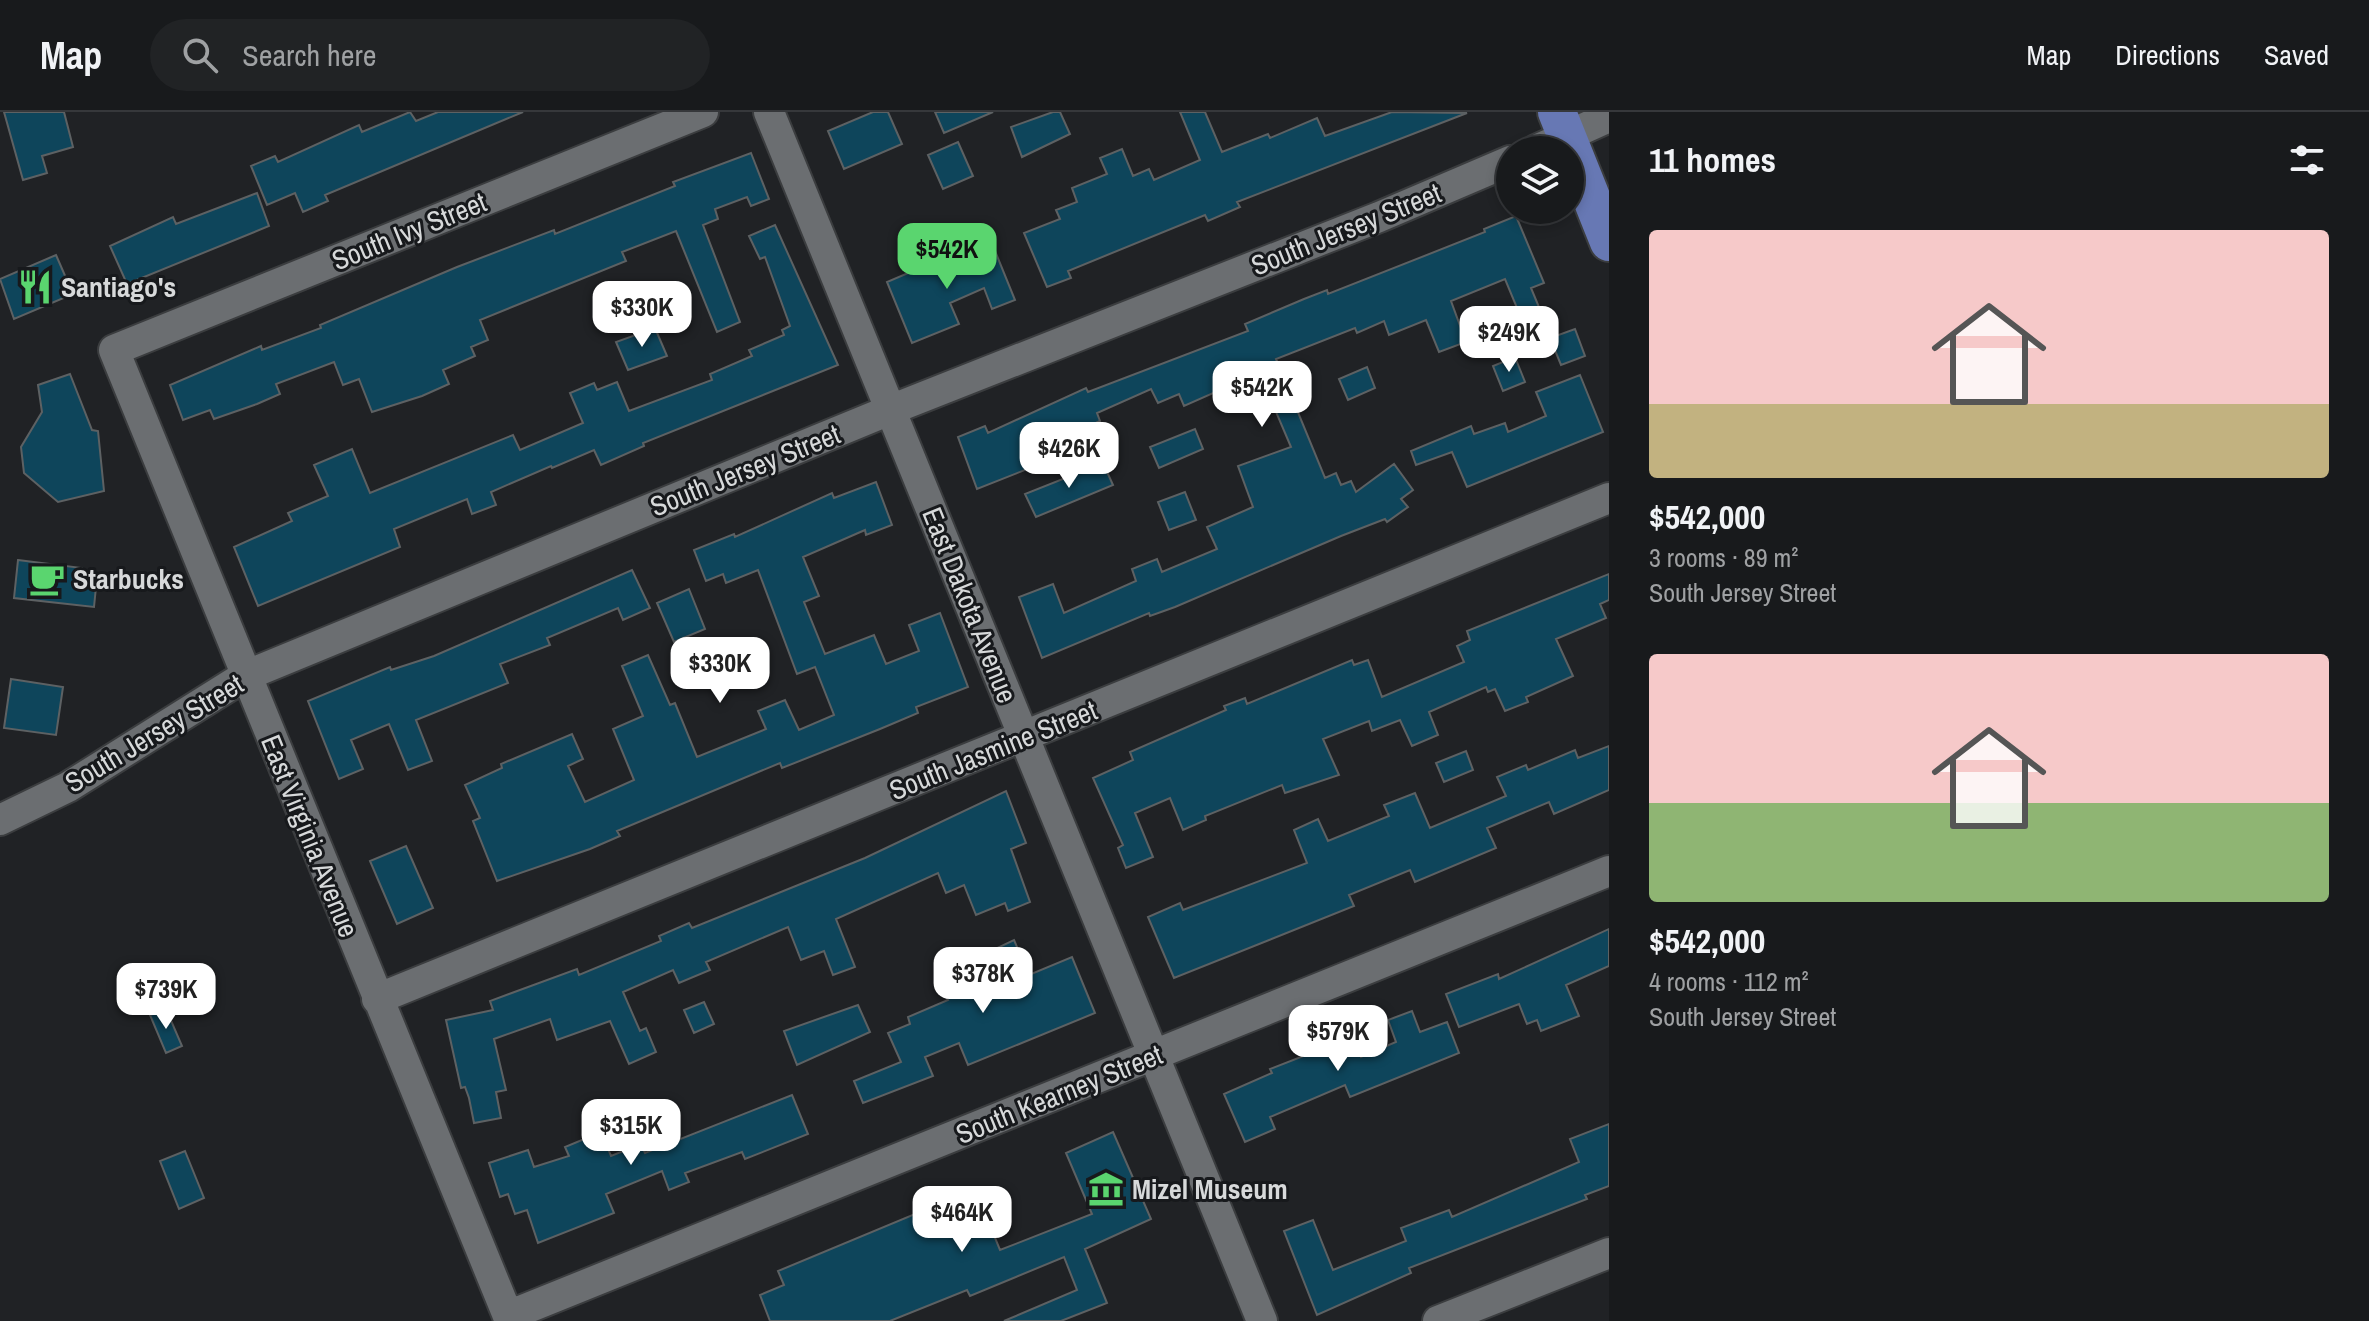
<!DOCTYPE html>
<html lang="en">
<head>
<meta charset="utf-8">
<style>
  :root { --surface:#181a1c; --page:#212325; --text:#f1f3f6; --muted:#9fa1a3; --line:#36383b; --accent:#5ad56f }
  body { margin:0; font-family:"Archivo Narrow",sans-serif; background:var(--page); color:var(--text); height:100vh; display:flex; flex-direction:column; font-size:30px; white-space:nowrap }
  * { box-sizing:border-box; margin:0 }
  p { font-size:26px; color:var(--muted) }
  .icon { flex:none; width:44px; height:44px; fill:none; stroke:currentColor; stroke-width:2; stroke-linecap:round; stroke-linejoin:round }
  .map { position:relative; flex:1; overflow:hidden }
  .details { display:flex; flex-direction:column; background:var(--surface); width:760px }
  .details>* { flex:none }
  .tools { position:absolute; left:1496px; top:24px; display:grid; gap:16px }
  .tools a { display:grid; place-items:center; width:88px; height:88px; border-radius:50%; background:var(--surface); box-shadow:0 4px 12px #0003,0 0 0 2px var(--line); font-size:40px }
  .price { position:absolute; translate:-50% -68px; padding:0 18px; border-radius:16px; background:#fff; color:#222; font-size:26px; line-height:52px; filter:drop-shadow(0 2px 4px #0008) }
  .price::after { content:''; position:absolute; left:50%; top:48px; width:24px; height:18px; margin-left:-12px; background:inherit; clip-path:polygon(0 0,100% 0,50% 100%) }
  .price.selected { background:var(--accent); color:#111 }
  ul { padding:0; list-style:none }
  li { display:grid; align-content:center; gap:16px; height:424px; padding:0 40px }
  li span { display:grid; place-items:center; height:248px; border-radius:8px; color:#555 }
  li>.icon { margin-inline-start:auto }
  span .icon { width:144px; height:144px; fill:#fffc; stroke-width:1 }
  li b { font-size:34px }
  h2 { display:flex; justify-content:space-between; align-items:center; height:96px; padding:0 40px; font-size:34px }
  header { display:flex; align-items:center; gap:48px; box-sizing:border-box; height:112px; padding:0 40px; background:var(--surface); border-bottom:2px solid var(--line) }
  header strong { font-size:38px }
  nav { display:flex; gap:44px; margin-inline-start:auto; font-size:28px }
  .search { width:560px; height:72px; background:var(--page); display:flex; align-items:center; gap:20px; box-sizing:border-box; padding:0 28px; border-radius:44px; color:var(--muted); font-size:30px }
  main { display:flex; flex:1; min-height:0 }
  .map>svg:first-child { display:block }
  .building { fill:#0e455b; stroke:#5d6163; stroke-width:2 }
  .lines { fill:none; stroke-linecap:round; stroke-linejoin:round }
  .minor-casing { stroke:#3b3d3f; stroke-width:34 }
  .major-casing { stroke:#3b3d3f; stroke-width:42 }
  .minor { stroke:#6b6e71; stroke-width:30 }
  .major { stroke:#6778b4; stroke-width:38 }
  .labels { text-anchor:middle; stroke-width:6; stroke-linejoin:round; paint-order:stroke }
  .street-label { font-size:28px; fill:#d7d9da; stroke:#17191c }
  .poi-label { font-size:28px; font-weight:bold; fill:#d7d9da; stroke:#17191c; text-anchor:start }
</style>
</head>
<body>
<header>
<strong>Map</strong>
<div class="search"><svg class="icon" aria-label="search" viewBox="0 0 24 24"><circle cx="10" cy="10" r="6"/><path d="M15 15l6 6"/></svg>Search here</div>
<nav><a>Map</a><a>Directions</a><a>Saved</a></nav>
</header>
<main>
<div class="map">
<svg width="1609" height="1209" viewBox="0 0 1609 1209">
  <rect width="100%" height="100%" fill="#202225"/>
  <path class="building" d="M4,0H64L73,35L42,44L47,61L23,68Z
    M410,0L416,9L438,0H523L325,83L328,89L303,100L295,81L267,93L251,54L275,44L278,50L359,13L362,20Z
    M873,0H888L902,32L844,57L828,19Z
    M935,0H993L944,21Z
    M1053,0H1060L1070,22L1022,45L1011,15Z
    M1180,0H1205L1222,40L1268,22L1270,26L1317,6L1325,24L1392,0L1467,1L1237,90L1240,95L1208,109L1205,103L1068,159L1071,166L1047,175L1024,121L1060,107L1056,98L1077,90L1072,76L1107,62L1100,46L1122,37L1133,64L1149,57L1154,68L1200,48Z
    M958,30L973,64L943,77L928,43Z
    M751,41L769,87L751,94L747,85L715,97L718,107L703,113L740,210L717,220L676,119L622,140L626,149L480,208L488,228L471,235L475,244L443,258L449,272L422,284L372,300L359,267L343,273L334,250L276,272L280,282L257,292L214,307L210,298L183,308L170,273L261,234L262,238L321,216L320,213L457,155L554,118L555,122L675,74L673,70Z
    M257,81L269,114L127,172L110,134L173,105L176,112Z
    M1516,104L1544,171L1531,176L1541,200L1522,208L1505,167L1451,189L1466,230L1439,240L1426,208L1389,223L1384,209L1357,221L1355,216L1276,247L1325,366L1336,361L1341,373L1351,369L1356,380L1394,352L1413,378L1401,387L1408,395L1387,410L1385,407L1341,424L1175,495L1150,504L1149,501L1042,546L1019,485L1053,472L1064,501L1136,469L1132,457L1157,447L1162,460L1217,437L1207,415L1253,395L1238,354L1291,335L1265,274L1243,282L1238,270L1184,294L1179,282L1158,291L1151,277L1097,301L1100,309L1025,344L1030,356L977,377L958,325L985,314L988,321L1086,276L1088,280L1248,219L1245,212L1304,187L1327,178L1328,182L1485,120L1484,117Z
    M775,113L838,253L643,331L644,334L601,353L594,338L552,356L551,354L491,380L496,393L472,402L467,387L394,417L400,435L258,494L234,435L292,409L288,401L328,384L314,353L352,337L370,381L513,323L520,338L583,311L570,281L594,271L597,278L617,270L629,299L712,268L710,262L752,244L749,238L784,223L782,218L790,214L765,145L760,147L749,124Z
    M993,134L1015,188L992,197L984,176L950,191L959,212L912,231L887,170L955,141L958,148Z
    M56,143L73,182L14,207L0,167Z
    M655,216L667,244L628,258L616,230Z
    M1575,217L1585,244L1561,253L1550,226Z
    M1515,245L1525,270L1503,279L1493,254Z
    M1367,255L1375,276L1348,288L1339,267Z
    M70,262L92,318L98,319L104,379L58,390L24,361L21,335L42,300L38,273Z
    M1580,263L1603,320L1467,375L1452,340L1416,353L1411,339L1471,314L1474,322L1505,311L1508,320L1546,304L1536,280Z
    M1195,317L1203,337L1159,356L1150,335Z
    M1103,351L1113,373L1036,405L1025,382Z
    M876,370L892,413L866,423L865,418L803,445L819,484L804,490L825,542L874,523L886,552L919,539L909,513L940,501L968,575L916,595L918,601L880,617L782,656L780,651L617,719L620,724L590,737L497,769L473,709L480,706L465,673L502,656L501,652L572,622L583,647L568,654L585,690L634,668L613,617L643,604L622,554L648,543L670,593L675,591L697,645L766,617L758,599L785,588L799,618L834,603L815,555L797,562L758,458L726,471L723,462L706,469L694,438L734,422L735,425L832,381L834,386Z
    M1185,380L1196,408L1169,418L1158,390Z
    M18,448L82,456L80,474L96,475L94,495L14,486Z
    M632,458L650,496L623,508L618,496L547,526L550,533L500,552L508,571L416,608L432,649L408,658L389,612L351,628L363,657L339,667L308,589L390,555L391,558L434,544Z
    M1609,462V488L1600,492L1606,506L1556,527L1573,564L1526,585L1528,590L1505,599L1495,577L1488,580L1486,575L1429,600L1438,623L1412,634L1400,608L1372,619L1369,609L1323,627L1339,663L1285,681L1282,673L1205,704L1206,708L1183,718L1170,686L1135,701L1153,745L1126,756L1118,736L1123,733L1093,666L1133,648L1130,640L1226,598L1224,594L1245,586L1247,592L1352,548L1354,553L1368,548L1382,585L1464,550L1457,534L1470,528L1467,519Z
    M689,477L705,517L674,530L657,491Z
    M11,567L63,575L56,623L4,616Z
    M1609,634V678L1554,702L1549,690L1487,716L1496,736L1415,770L1410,758L1349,783L1354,794L1174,866L1148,805L1180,791L1183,798L1307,751L1294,718L1318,707L1328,729L1389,704L1384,693L1415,681L1430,716L1506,684L1497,665L1526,653L1528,658L1575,638L1578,646Z
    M1466,639L1473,658L1444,670L1436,651Z
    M1006,679L1026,731L1011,737L1030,790L1008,799L1005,791L976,803L964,773L946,781L938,761L836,807L855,855L833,863L824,839L801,848L788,815L706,850L710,858L679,871L673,858L623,880L640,919L646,916L656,940L629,952L610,909L557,928L550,907L494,927L506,978L496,980L501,1006L474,1011L469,986L465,975L461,976L446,908L493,898L490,889L577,857L579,863L661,829L659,824L689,811L692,816L865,746Z
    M406,734L433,796L397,812L370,749Z
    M1609,817V854L1566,873L1579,904L1541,919L1537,908L1527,912L1519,892L1459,915L1446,882L1498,862L1499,867Z
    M1014,828L1029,863L1072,845L1095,901L968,953L959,931L925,945L933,964L863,991L854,969L901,950L888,921L910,912L908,905L948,888L938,864Z
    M704,890L714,912L694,921L684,898Z
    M858,893L870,920L797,953L784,919Z
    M166,897L182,934L166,941L150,903Z
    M1412,899L1420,920L1447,910L1459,941L1350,985L1345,973L1270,1005L1275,1017L1245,1030L1224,982L1272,961L1270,957L1352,925L1361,945L1396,930L1388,908Z
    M792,983L808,1022L745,1047L742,1040L685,1061L689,1070L669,1078L662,1059L606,1082L614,1101L538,1131L527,1098L515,1102L508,1082L500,1085L489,1051L528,1038L534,1055L569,1044L565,1035L601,1020L611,1044L641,1032L645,1041Z
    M1609,1012V1074L1585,1083L1587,1087L1409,1156L1411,1161L1317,1203L1284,1119L1313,1108L1333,1158L1406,1129L1401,1116L1449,1098L1452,1105L1579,1050L1570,1027Z
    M1113,1020L1151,1107L1085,1137L1107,1191L1061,1209H1004L1077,1178L1064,1145L970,1184L967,1178L890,1209H770L760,1183L784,1173L778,1159L975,1077L1000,1138L1092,1102L1066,1041Z
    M185,1039L204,1086L179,1097L160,1049Z"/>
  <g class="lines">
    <g class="minor-casing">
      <path id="minor" d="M769,0L1262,1209
        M1536,38L1609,5
        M0,708L68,675L245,564L890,298L1379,105L1510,49
        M377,887L1609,386
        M508,1204L1609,759
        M510,1209L114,238L703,0
        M1438,1209L1609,1141"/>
    </g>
    <g class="major-casing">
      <path id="major" d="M1557,0L1609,130"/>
    </g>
    <use href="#minor" class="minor"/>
    <use href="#major" class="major"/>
  </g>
  <defs>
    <g id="restaurant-bare" transform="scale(2.76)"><path d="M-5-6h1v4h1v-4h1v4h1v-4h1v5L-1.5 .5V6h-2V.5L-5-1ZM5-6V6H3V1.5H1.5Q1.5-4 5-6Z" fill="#5ad56f" stroke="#17191c" stroke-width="2.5" paint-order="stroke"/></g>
    <g id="cafe-bare" transform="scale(2.76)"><path d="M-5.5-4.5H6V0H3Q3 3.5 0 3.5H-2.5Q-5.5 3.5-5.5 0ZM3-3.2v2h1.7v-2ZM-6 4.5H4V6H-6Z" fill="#5ad56f" stroke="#17191c" stroke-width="2.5" paint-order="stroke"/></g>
    <g id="museum-bare" transform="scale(2.76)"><path d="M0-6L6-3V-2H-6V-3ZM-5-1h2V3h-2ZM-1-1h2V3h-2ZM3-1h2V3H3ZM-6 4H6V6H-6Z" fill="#5ad56f" stroke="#17191c" stroke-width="2.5" paint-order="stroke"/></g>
  </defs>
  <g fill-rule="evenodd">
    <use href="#restaurant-bare" x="35" y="175"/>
    <use href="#cafe-bare" x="47" y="467"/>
    <use href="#museum-bare" x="1106" y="1077"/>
  </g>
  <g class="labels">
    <g class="street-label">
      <text transform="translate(1346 117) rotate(-22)" y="10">South Jersey Street</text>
      <text transform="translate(409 119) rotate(-22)" y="10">South Ivy Street</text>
      <text transform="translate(745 358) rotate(-22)" y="10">South Jersey Street</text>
      <text transform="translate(970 493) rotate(68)" y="10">East Dakota Avenue</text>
      <text transform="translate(154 621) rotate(-31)" y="10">South Jersey Street</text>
      <text transform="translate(993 638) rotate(-22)" y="10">South Jasmine Street</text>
      <text transform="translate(310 724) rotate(68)" y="10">East Virginia Avenue</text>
      <text transform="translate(1059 982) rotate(-22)" y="10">South Kearney Street</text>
    </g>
    <g class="poi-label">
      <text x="61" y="185">Santiago's</text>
      <text x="73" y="477">Starbucks</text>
      <text x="1132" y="1087">Mizel Museum</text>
    </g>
  </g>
</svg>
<div class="tools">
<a><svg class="icon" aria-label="layers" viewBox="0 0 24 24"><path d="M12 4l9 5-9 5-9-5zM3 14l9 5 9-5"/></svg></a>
</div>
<b class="price selected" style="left:947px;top:179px">$542K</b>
<b class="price" style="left:642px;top:237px">$330K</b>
<b class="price" style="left:1509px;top:262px">$249K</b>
<b class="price" style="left:1262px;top:317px">$542K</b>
<b class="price" style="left:1069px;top:378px">$426K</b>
<b class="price" style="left:720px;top:593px">$330K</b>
<b class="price" style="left:983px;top:903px">$378K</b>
<b class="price" style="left:166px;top:919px">$739K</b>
<b class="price" style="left:1338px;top:961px">$579K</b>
<b class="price" style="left:631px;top:1055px">$315K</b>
<b class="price" style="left:962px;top:1142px">$464K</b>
</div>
<section class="details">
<h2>11 homes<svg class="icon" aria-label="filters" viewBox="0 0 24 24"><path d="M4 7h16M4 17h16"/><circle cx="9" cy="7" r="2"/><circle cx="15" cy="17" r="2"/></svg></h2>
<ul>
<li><span style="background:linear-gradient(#f6c9c9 70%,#c2b280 0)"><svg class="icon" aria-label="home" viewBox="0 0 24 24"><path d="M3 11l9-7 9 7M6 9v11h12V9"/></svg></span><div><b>$542,000</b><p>3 rooms · 89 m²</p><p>South Jersey Street</p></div></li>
<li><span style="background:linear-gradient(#f6c9c9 60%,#8fb573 0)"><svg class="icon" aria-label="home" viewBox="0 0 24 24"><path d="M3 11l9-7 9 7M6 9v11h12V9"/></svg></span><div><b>$542,000</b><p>4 rooms · 112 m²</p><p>South Jersey Street</p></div></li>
</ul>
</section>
</main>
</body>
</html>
